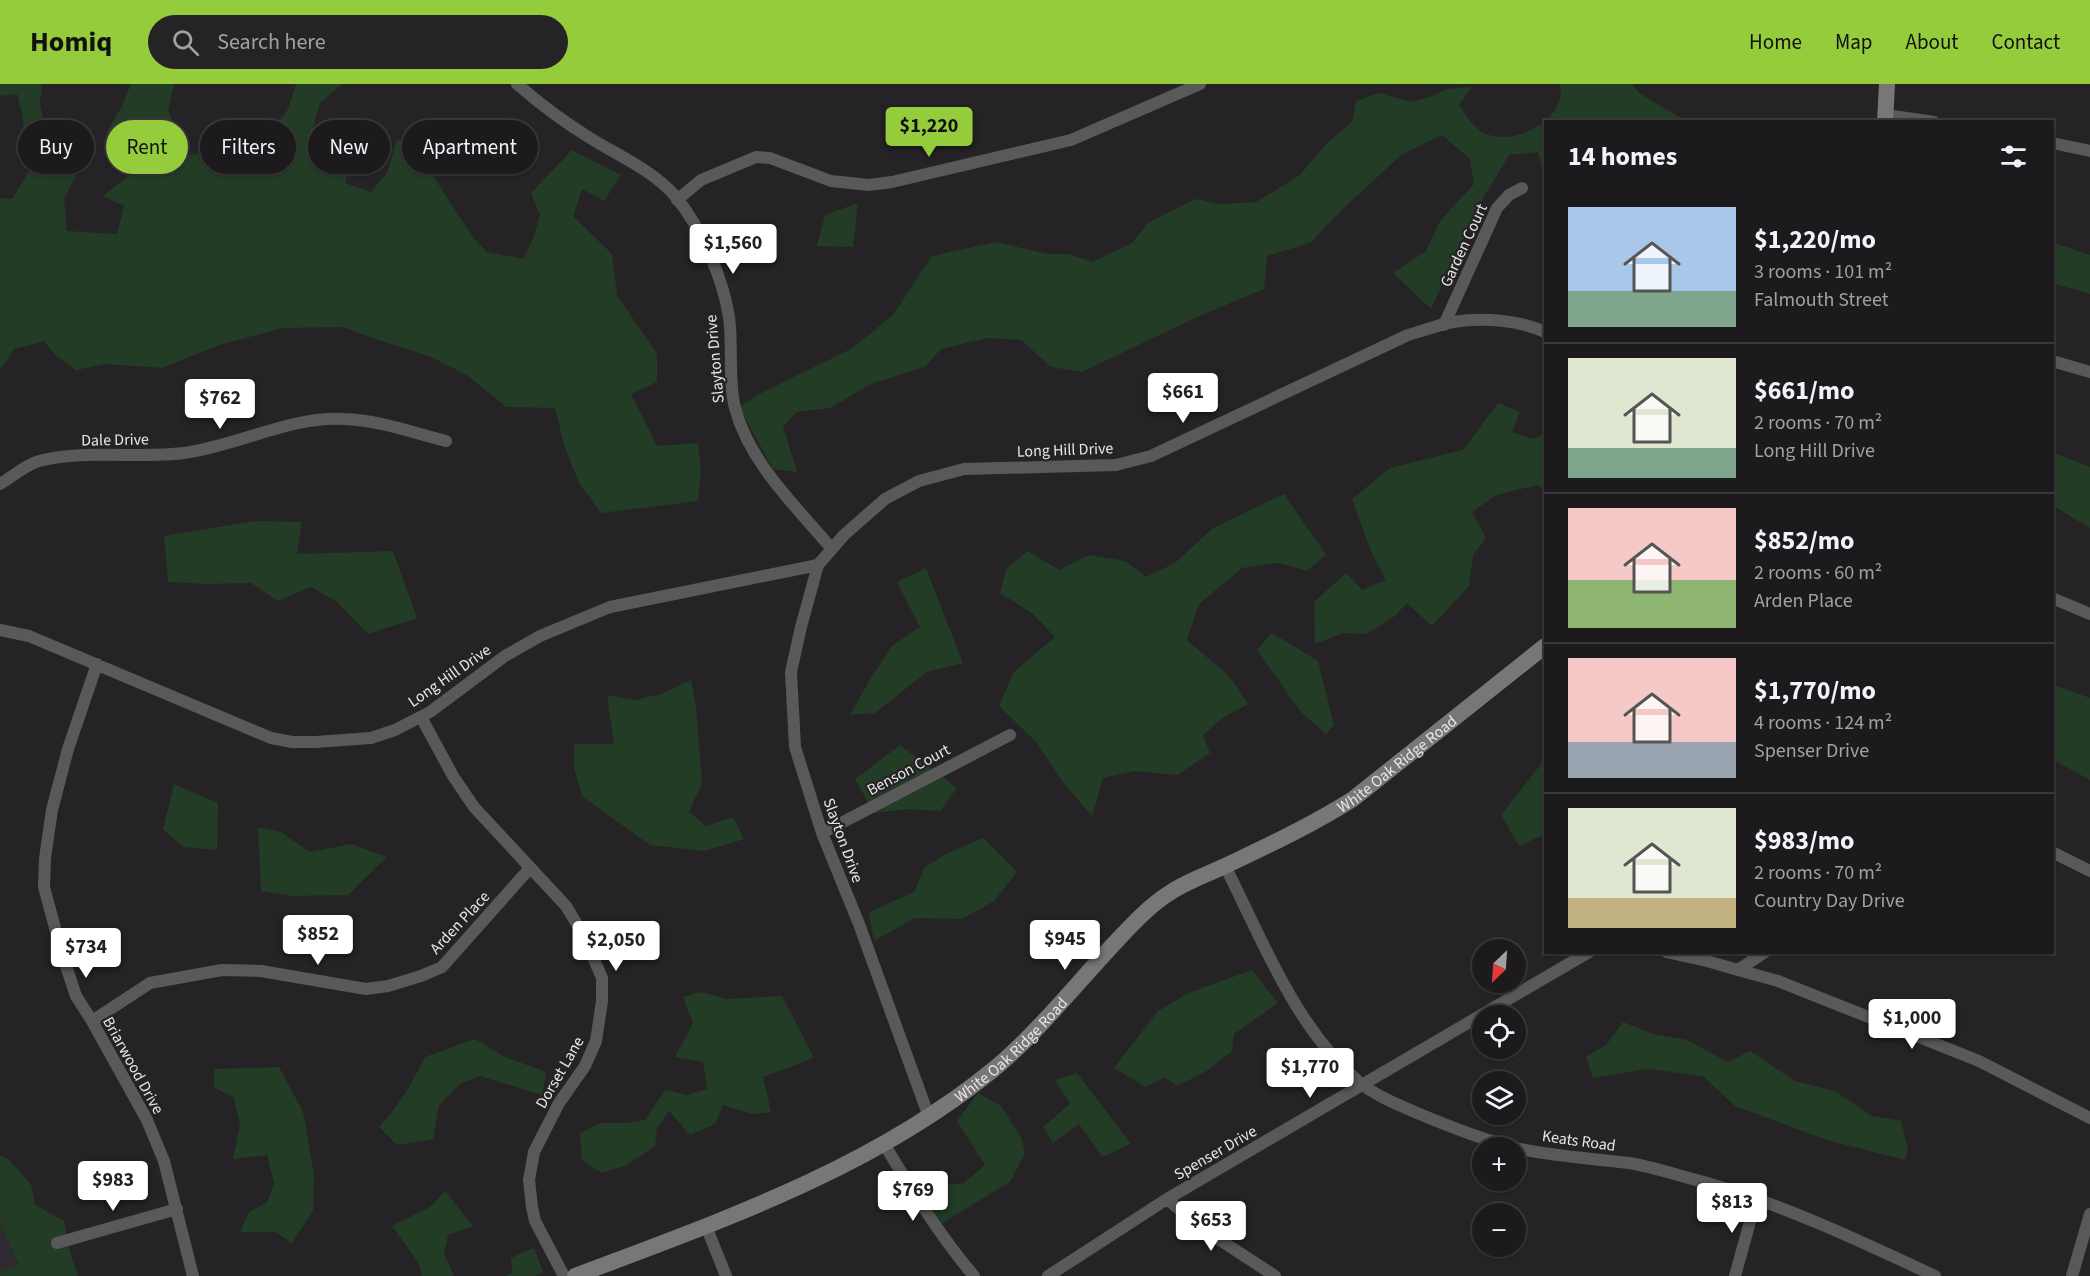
<!DOCTYPE html>
<html lang="en">
<head>
<meta charset="utf-8">
<style>
  :root { --surface:#1c1a1c; --page:#252325; --text:#f1f3f6; --muted:#a0a1a3; --line:#3a383b; --accent:#95cc3b }
  body { margin:0; font-family:"Source Sans 3",sans-serif; background:var(--page); color:var(--text); height:100vh; display:flex; flex-direction:column; font-size:22px; white-space:nowrap }
  * { box-sizing:border-box; margin:0 }
  p { font-size:20px; color:var(--muted) }
  .icon { flex:none; width:33px; height:33px; fill:none; stroke:currentColor; stroke-width:2; stroke-linecap:round; stroke-linejoin:round }
  .map { position:relative; flex:1; overflow:hidden }
  .side { position:absolute; left:1544px; top:36px; width:510px; height:834px; display:flex; flex-direction:column; background:var(--surface); border-radius:0px; box-shadow:0 2px 4px #0004,0 0 0 2px var(--line) }
  .side>* { flex:none }
  .hud { position:absolute; left:18px; top:36px; width:570px; height:54px; display:flex; gap:12px }
  .needle { width:39px; rotate:205deg }
  .buttons { position:absolute; left:1472px; top:855px; display:grid; gap:12px }
  .buttons a { display:grid; place-items:center; width:54px; height:54px; border-radius:50%; background:var(--surface); box-shadow:0 2px 4px #0004,0 0 0 2px var(--line); font-size:30px }
  .price { position:absolute; translate:-50% -51px; padding:0 14px; border-radius:6px; background:#fff; color:#222; font-size:20px; line-height:39px; filter:drop-shadow(0 2px 3px #0008) }
  .price::after { content:''; position:absolute; left:50%; top:36px; width:18px; height:14px; margin-left:-9px; background:inherit; clip-path:polygon(0 0,100% 0,50% 100%) }
  .price.selected { background:var(--accent); color:#111 }
  ul { padding:0; list-style:none }
  li { display:flex; align-items:center; gap:18px; height:150px; padding:0 24px }
  li+li { border-top:2px solid var(--line) }
  li span { display:grid; place-items:center; flex:none; width:168px; height:120px; border-radius:0px; color:#555 }
  li>.icon { margin-inline-start:auto }
  span .icon { width:72px; height:72px; fill:#fffc; stroke-width:1 }
  li b { font-size:26px }
  h2 { display:flex; justify-content:space-between; align-items:center; height:72px; padding:0 24px; font-size:26px }
  .pill { padding:0 21px; border-radius:27px; background:var(--surface); box-shadow:0 2px 4px #0004,0 0 0 2px var(--line); font-size:21px; line-height:54px }
  .pill.selected { background:var(--accent); color:#111 }
  header { display:flex; align-items:center; gap:36px; box-sizing:border-box; height:84px; padding:0 30px; background:var(--accent); color:#111 }
  header strong { font-size:28px }
  nav { display:flex; gap:33px; margin-inline-start:auto; font-size:21px }
  .search { width:420px; height:54px; background:var(--page); display:flex; align-items:center; gap:15px; box-sizing:border-box; padding:0 21px; border-radius:33px; color:var(--muted); font-size:22px }
  .map>svg:first-child { display:block }
  .built { fill:#302b33 }
  .green { fill:#233c25 }
  .lines { fill:none; stroke-linecap:round; stroke-linejoin:round }
  .street { stroke:#5a5959; stroke-width:12 }
  .secondary { stroke:#797676; stroke-width:16 }
  .labels { text-anchor:middle; stroke-width:4.5; stroke-linejoin:round; paint-order:stroke }
  .street-label { font-size:16px; fill:#e7e6e8; stroke:#252326 }
</style>
</head>
<body>
<header>
<strong>Homiq</strong>
<div class="search"><svg class="icon" aria-label="search" viewBox="0 0 24 24"><circle cx="10" cy="10" r="6"/><path d="M15 15l6 6"/></svg>Search here</div>
<nav><a>Home</a><a>Map</a><a>About</a><a>Contact</a></nav>
</header>
<div class="map">
<svg width="2090" height="1192" viewBox="0 0 2090 1192">
  <rect width="100%" height="100%" fill="#252326"/>
  <path class="built" d="M0,1139L19,1182L0,1188Z"/>
  <path class="green" d="M0,0H42L40,19L49,69L76,91L64,115L67,147L117,150L124,122L103,112L143,80L106,49L122,22L131,0H174L168,27L189,71L234,66L247,51L275,44L288,25L296,0H342L320,19L308,61L315,74L350,82L345,99L371,108L387,89L397,56L439,55L465,79L433,92L473,153L487,168L523,175L533,155L540,131L531,109L572,66L621,91L604,117L582,105L573,132L612,170L617,211L657,270V298L631,310L657,362L698,359L701,387L698,417L601,429L579,399L564,361L555,324L506,323L467,291L429,272L375,255L344,243L283,244L219,261L162,284L105,280L76,286L57,273L44,257L14,265L0,286V114L12,115L29,87L22,29L17,10L0,12Z
    M1560,0H1632L1639,9L1686,37L1545,38V94L1538,68L1509,71L1478,123L1431,225L1393,189L1426,167L1440,137L1474,100L1470,75L1442,51L1401,71L1347,121L1310,159L1267,172L1264,205L1197,233L1082,288L1051,283L1021,256L988,254L941,265L925,283L873,299L830,324L797,328L783,342L797,388L773,385L739,323L765,307L851,265L893,231L932,172L995,158L1049,170H1069L1092,178L1132,159L1149,138L1196,115L1220,120L1256,118L1300,91L1326,60L1352,38L1356,17L1379,9L1410,18L1433,12L1446,5L1472,3L1459,21C1468,34 1476,49 1493,52C1522,58 1568,33 1560,0Z
    M858,119L853,163L817,162L825,131Z
    M2052,158L2090,171V210L2052,199Z
    M1498,319L1520,328L1512,348L1533,355L1545,350V409L1538,401L1496,411L1472,428L1486,454L1473,471L1469,502L1432,542L1407,519L1395,532L1367,550L1343,549L1315,560L1314,518L1346,489L1362,506L1386,496L1370,465L1352,415L1390,384L1463,366Z
    M2052,368L2090,383V444L2052,421Z
    M1284,410L1326,471L1307,487L1278,479L1242,484L1199,520L1187,556L1230,593L1248,620L1223,634L1203,651L1210,669L1177,691L1134,687L1103,694L1092,732L1065,701L1037,659L999,622L1014,588L1055,553L1033,530L1000,509L1006,485L1028,467L1059,486L1089,471L1125,477L1146,493L1175,479L1213,444Z
    M256,437L302,438L297,470L393,467L417,534L368,550L337,518L311,503L278,517L251,499L207,500L168,498L164,452Z
    M926,484L963,579L927,588L875,629L850,631L869,597L892,562L920,543L897,498Z
    M1272,549L1318,577L1334,641L1326,650L1301,628L1257,566Z
    M691,596L696,624L702,699L689,728L706,742L733,733L744,755L705,767L650,761L583,713L574,685V660H614L607,611L635,616L661,610Z
    M2052,600L2090,614V696L2052,675Z
    M900,661L957,704L940,727L909,725L874,729L855,695Z
    M1545,675V750L1519,762L1501,731Z
    M174,700L218,719L217,766L183,763L163,745Z
    M258,743L281,748L310,768L351,760L387,773L348,811L292,812L261,807Z
    M983,754L1017,788L994,817L962,835L915,834L874,857L869,828L914,808L925,783L946,770Z
    M1252,886L1278,919L1234,950L1232,967L1205,988L1177,1002L1165,993L1146,1003L1114,984L1158,927L1188,909Z
    M701,908L726,915L782,912L814,974L763,993L771,1028L753,1030L723,1021L715,1040L690,1051L669,1027L657,1044L655,1062L627,1081L602,1089L582,1076L580,1049L601,1039H626L645,1036L665,1006L687,1011L707,1005L703,978L675,973L693,939L683,913Z
    M1623,938L1653,950L1687,956L1728,978L1750,967L1795,997L1835,1007L1872,1032L1901,1037L1908,1065L1905,1076L1827,1056L1735,1022L1703,992L1648,985L1593,994L1586,973L1607,960Z
    M475,955L505,973L546,988L542,1011L480,992L460,1000L439,1021L433,1055L397,1061L379,1043C399,1022 412,999 425,973Z
    M279,983L303,1028L314,1090L313,1127L292,1159L275,1148H240L249,1128L267,1118L274,1100L267,1071L233,1075L240,1041L234,1014L214,1003V985Z
    M1077,989L1131,1060L1102,1073L1079,1040L1053,1059L1043,1043L1070,1020L1055,996Z
    M978,1009L1001,1022L1021,1053L1025,1069L1010,1098L942,1139L913,1099L963,1100L985,1081L957,1037Z
    M0,1071L9,1076L31,1100L35,1121L64,1137L70,1168L78,1192H0V1188L19,1181L0,1139Z
    M445,1107L473,1142L448,1151L444,1169L454,1192H422L418,1178L392,1142L430,1123Z
    M534,1164L543,1188L535,1192H505L512,1189L511,1174Z"/>
  <g class="lines">
    <path class="street" d="M517,0C540,20 564,38 590,54C619,72 654,87 676,113C701,144 723,194 729,233C733,261 728,298 735,324C750,380 796,422 832,465
      M1886,31L1934,38
      M2052,59L2090,67
      M677,116L701,96L756,73L770,74L831,97L869,101L892,98L1071,56L1200,0
      M1444,241L1497,124L1509,111L1522,104
      M2052,277L2090,288
      M0,400C12,393 25,381 39,377C86,365 137,375 184,369C238,362 289,332 344,335C379,336 413,349 446,357
      M2052,514L2090,530
      M0,546L29,552L271,654L292,658H316L371,654L395,646L430,628L505,572L540,552L610,523L818,481
      M97,580L68,665L52,726L45,774L44,803L62,870L76,912L92,937L147,1036L164,1077L193,1192
      M421,633L453,692L474,723L566,822L584,852L602,894V917L596,957L585,982L559,1019L534,1068L529,1096L532,1123L535,1137L564,1192
      M822,749L1010,651
      M2052,768L2090,787
      M1225,782C1262,855 1295,943 1358,997C1375,1012 1401,1022 1422,1031C1453,1044 1484,1056 1516,1064C1554,1073 1591,1074 1629,1079C1654,1083 1680,1092 1704,1098C1784,1121 1860,1157 1935,1192
      M1666,868L1707,877L1738,886L1765,868
      M1738,886L1778,897L1979,977L2090,1034
      M92,937L150,899L222,886L261,887L366,905L388,902L421,892L442,883L530,784
      M929,1033L859,840L822,749L795,663L791,588L801,543L818,481L844,451L885,415L919,397L964,385L1116,381L1151,372L1408,251C1423,247 1438,241 1453,238C1482,233 1519,236 1545,248
      M884,1060C912,1106 939,1151 974,1192
      M1167,1115L1200,1143L1275,1192
      M706,1142L726,1192
      M57,1159L177,1125
      M1048,1192L1167,1115L1589,868
      M1735,1192L1756,1116
      M2072,1192L2090,1130"/>
    <g class="secondary">
      <path d="M1885,38L1887,0"/>
      <path id="s1" d="M575,1192C720,1137 872,1085 994,985C1034,952 1074,903 1110,864C1128,845 1148,822 1171,808C1188,797 1208,790 1225,782C1269,761 1312,741 1353,715L1545,562"/>
    </g>
  </g>
  <g class="labels">
    <g class="street-label">
      <text transform="translate(1463 161) rotate(-65)" y="6">Garden Court</text>
      <text transform="translate(714 275) rotate(-95)" y="6">Slayton Drive</text>
      <text transform="translate(115 355) rotate(-1)" y="6">Dale Drive</text>
      <text transform="translate(1065 365) rotate(-2)" y="6">Long Hill Drive</text>
      <text transform="translate(449 591) rotate(-35)" y="6">Long Hill Drive</text>
      <text dy="6" stroke="none"><textPath href="#s1" startOffset="981">White Oak Ridge Road</textPath></text>
      <text transform="translate(908 685) rotate(-28)" y="6">Benson Court</text>
      <text transform="translate(844 756) rotate(70)" y="6">Slayton Drive</text>
      <text transform="translate(459 838) rotate(-47)" y="6">Arden Place</text>
      <text dy="6" stroke="none"><textPath href="#s1" startOffset="495">White Oak Ridge Road</textPath></text>
      <text transform="translate(134 981) rotate(61)" y="6">Briarwood Drive</text>
      <text transform="translate(559 988) rotate(-60)" y="6">Dorset Lane</text>
      <text transform="translate(1579 1056) rotate(8)" y="6">Keats Road</text>
      <text transform="translate(1215 1068) rotate(-30)" y="6">Spenser Drive</text>
    </g>
  </g>
</svg>
<div class="buttons">
<a><svg class="needle" viewBox="-14 -14 28 28"><path d="M0-13l5 13h-10z" fill="#e53935"/><path d="M0 13l5-13h-10z" fill="#a0a1a3"/></svg></a>
<a><svg class="icon" aria-label="locate" viewBox="0 0 24 24"><circle cx="12" cy="12" r="6"/><path d="M12 2v4M12 18v4M2 12h4M18 12h4"/></svg></a>
<a><svg class="icon" aria-label="layers" viewBox="0 0 24 24"><path d="M12 4l9 5-9 5-9-5zM3 14l9 5 9-5"/></svg></a>
<a>+</a>
<a>−</a>
</div>
<b class="price selected" style="left:929px;top:74px">$1,220</b>
<b class="price" style="left:733px;top:191px">$1,560</b>
<b class="price" style="left:1183px;top:340px">$661</b>
<b class="price" style="left:220px;top:346px">$762</b>
<b class="price" style="left:318px;top:882px">$852</b>
<b class="price" style="left:1065px;top:887px">$945</b>
<b class="price" style="left:616px;top:888px">$2,050</b>
<b class="price" style="left:86px;top:895px">$734</b>
<b class="price" style="left:1912px;top:966px">$1,000</b>
<b class="price" style="left:1310px;top:1015px">$1,770</b>
<b class="price" style="left:113px;top:1128px">$983</b>
<b class="price" style="left:913px;top:1138px">$769</b>
<b class="price" style="left:1732px;top:1150px">$813</b>
<b class="price" style="left:1211px;top:1168px">$653</b>
<div class="hud">
<a class="pill">Buy</a>
<a class="pill selected">Rent</a>
<a class="pill">Filters</a>
<a class="pill">New</a>
<a class="pill">Apartment</a>
</div>
<section class="side">
<h2>14 homes<svg class="icon" aria-label="filters" viewBox="0 0 24 24"><path d="M4 7h16M4 17h16"/><circle cx="9" cy="7" r="2"/><circle cx="15" cy="17" r="2"/></svg></h2>
<ul>
<li><span style="background:linear-gradient(#a9c7e8 70%,#7fa58c 0)"><svg class="icon" aria-label="home" viewBox="0 0 24 24"><path d="M3 11l9-7 9 7M6 9v11h12V9"/></svg></span><div><b>$1,220/mo</b><p>3 rooms · 101 m²</p><p>Falmouth Street</p></div></li>
<li><span style="background:linear-gradient(#dfe7d0 75%,#7fa58c 0)"><svg class="icon" aria-label="home" viewBox="0 0 24 24"><path d="M3 11l9-7 9 7M6 9v11h12V9"/></svg></span><div><b>$661/mo</b><p>2 rooms · 70 m²</p><p>Long Hill Drive</p></div></li>
<li><span style="background:linear-gradient(#f6c9c9 60%,#8fb573 0)"><svg class="icon" aria-label="home" viewBox="0 0 24 24"><path d="M3 11l9-7 9 7M6 9v11h12V9"/></svg></span><div><b>$852/mo</b><p>2 rooms · 60 m²</p><p>Arden Place</p></div></li>
<li><span style="background:linear-gradient(#f6c9c9 70%,#9aa5b1 0)"><svg class="icon" aria-label="home" viewBox="0 0 24 24"><path d="M3 11l9-7 9 7M6 9v11h12V9"/></svg></span><div><b>$1,770/mo</b><p>4 rooms · 124 m²</p><p>Spenser Drive</p></div></li>
<li><span style="background:linear-gradient(#dfe7d0 75%,#c2b280 0)"><svg class="icon" aria-label="home" viewBox="0 0 24 24"><path d="M3 11l9-7 9 7M6 9v11h12V9"/></svg></span><div><b>$983/mo</b><p>2 rooms · 70 m²</p><p>Country Day Drive</p></div></li>
</ul>
</section>
</div>
</body>
</html>
